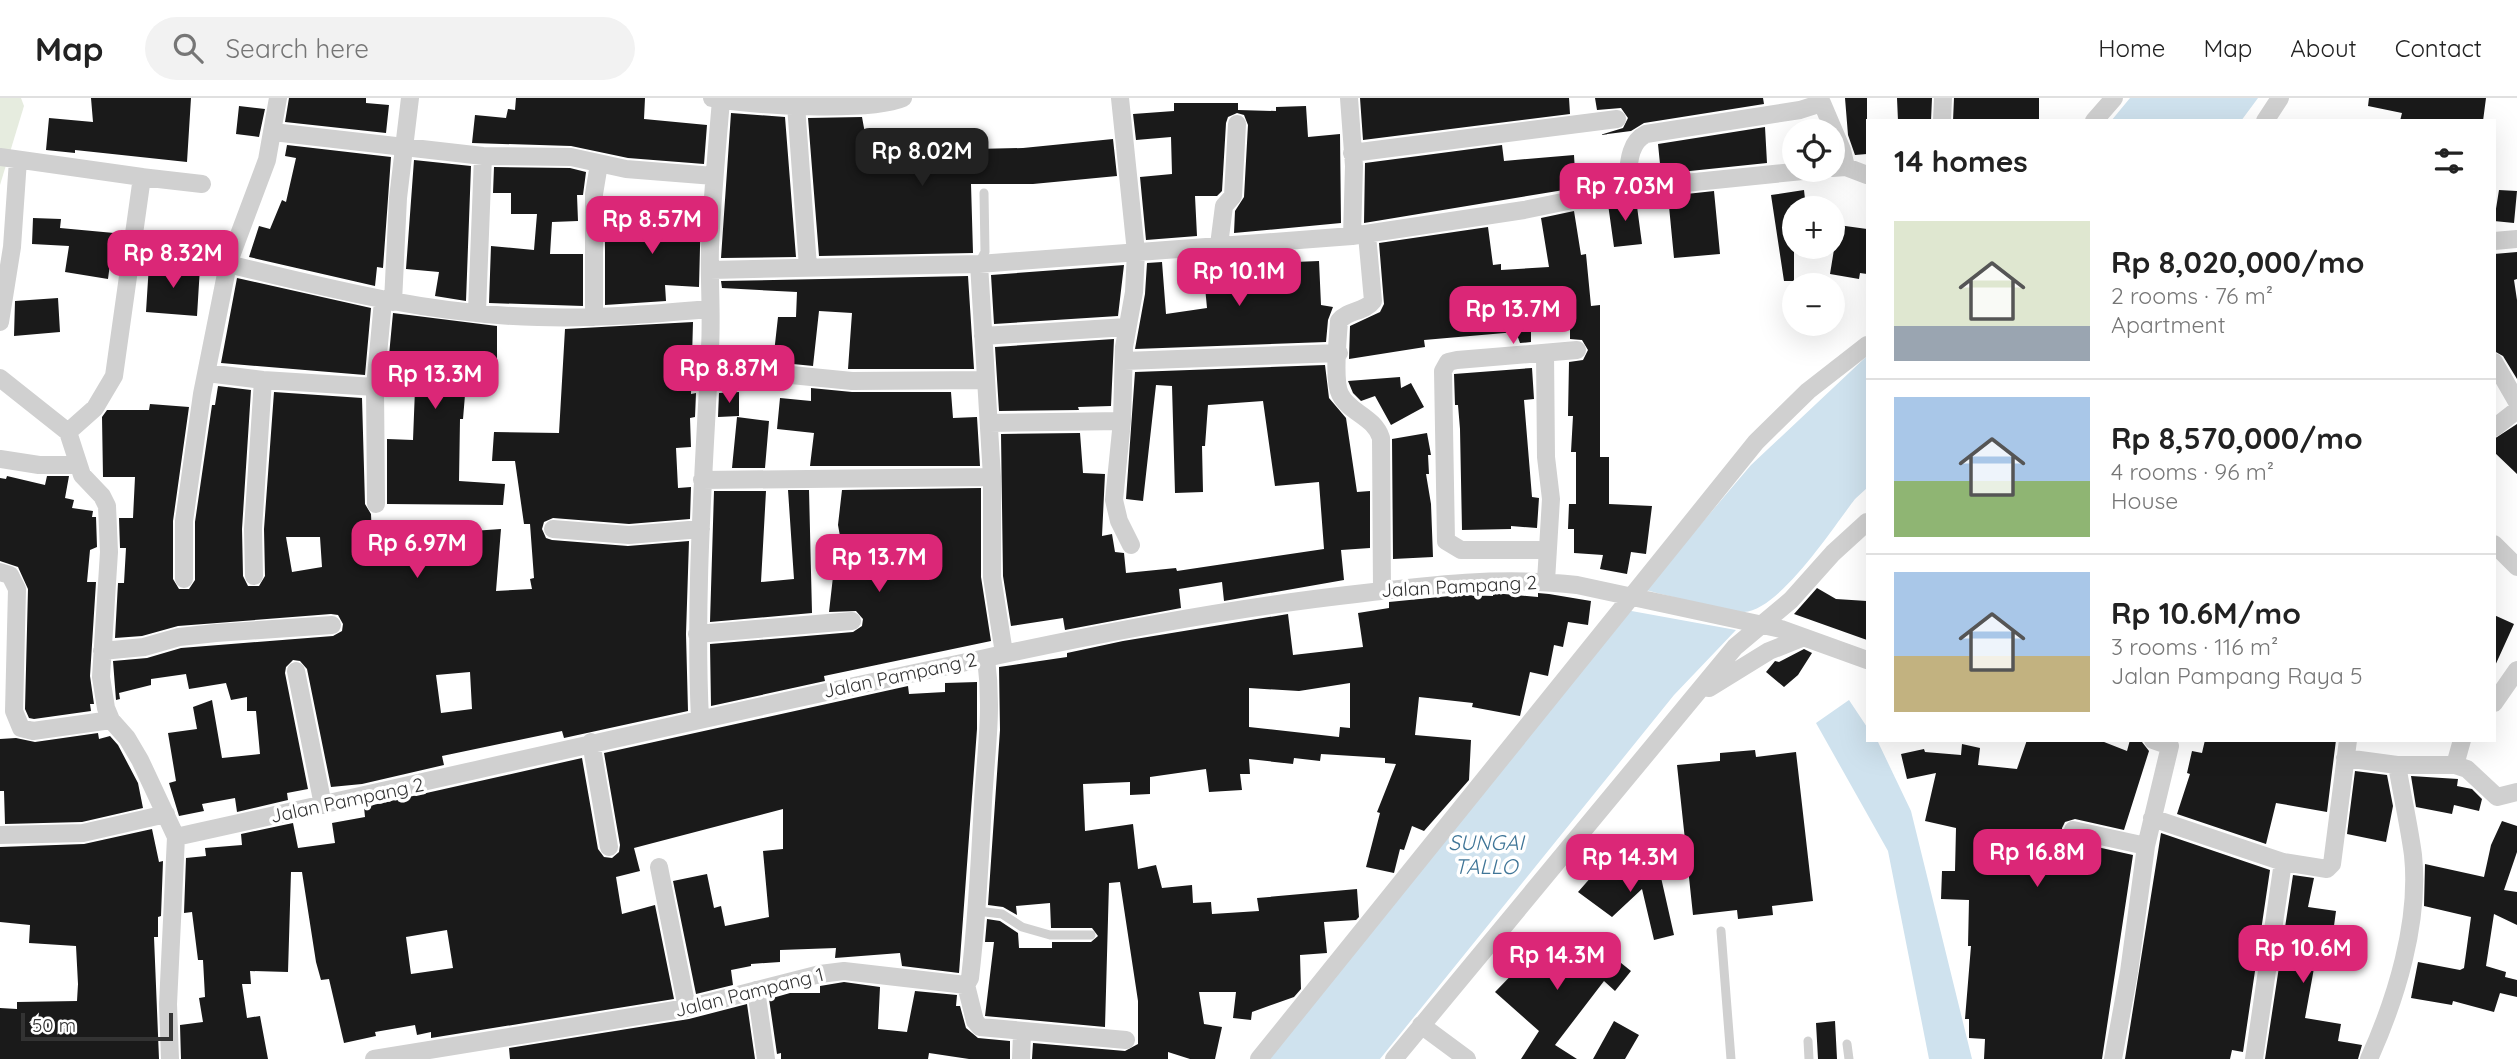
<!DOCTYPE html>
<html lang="en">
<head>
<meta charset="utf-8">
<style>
  :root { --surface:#fff; --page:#f2f2f2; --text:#222; --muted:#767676; --line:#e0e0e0; --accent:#db2777 }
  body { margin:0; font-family:Quicksand,sans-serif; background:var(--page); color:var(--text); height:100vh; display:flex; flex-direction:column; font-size:26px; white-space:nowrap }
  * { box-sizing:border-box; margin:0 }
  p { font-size:23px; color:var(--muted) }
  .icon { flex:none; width:38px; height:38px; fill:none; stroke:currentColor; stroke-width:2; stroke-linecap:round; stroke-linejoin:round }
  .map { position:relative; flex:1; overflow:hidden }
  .sheet { position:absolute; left:1866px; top:21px; width:630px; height:623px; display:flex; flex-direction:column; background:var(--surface); border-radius:0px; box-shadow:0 7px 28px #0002 }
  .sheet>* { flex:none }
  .tools { position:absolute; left:1782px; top:21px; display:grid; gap:14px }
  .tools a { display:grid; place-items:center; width:63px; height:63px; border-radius:50%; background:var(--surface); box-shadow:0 7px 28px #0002; font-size:35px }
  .scale { position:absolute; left:21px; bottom:18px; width:152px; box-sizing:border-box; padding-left:7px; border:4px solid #333; border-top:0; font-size:19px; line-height:24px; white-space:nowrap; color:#333; -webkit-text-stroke:5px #fff; paint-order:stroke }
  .price { position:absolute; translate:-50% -60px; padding:0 16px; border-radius:14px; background:var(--accent); color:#fff; font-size:23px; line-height:46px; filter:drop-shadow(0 2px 4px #0008) }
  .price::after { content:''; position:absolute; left:50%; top:42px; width:21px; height:16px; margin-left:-10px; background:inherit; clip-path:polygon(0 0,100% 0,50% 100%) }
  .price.selected { background:#222; color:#fff }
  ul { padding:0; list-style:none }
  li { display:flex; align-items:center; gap:21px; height:175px; padding:0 28px }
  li+li { border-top:2px solid var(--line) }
  li span { display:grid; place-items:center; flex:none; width:196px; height:140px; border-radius:0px; color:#555 }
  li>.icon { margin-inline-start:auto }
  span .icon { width:84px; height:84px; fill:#fffc; stroke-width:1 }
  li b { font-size:30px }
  h2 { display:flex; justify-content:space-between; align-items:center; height:84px; padding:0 28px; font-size:30px }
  header { display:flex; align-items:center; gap:42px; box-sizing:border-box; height:98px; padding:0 35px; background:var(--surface); border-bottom:2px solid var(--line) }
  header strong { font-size:33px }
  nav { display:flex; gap:38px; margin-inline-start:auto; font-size:24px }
  .search { width:490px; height:63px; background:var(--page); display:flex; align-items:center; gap:18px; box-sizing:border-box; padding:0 24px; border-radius:38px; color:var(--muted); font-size:26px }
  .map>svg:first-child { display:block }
  .green { fill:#e6ecdf }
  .water { fill:#cfe2ee }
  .building { fill:#1a1a1a; fill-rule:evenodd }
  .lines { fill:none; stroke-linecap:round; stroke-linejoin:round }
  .lane { stroke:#d0d0d0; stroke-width:9 }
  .street { stroke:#d0d0d0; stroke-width:18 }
  .labels { text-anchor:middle; stroke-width:7; stroke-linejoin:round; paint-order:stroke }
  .street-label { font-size:19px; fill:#333; stroke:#fff }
  .water-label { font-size:21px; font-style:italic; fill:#3f7597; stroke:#fff }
</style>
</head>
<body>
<header>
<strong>Map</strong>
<div class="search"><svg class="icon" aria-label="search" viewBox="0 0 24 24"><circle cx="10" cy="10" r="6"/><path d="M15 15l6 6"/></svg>Search here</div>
<nav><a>Home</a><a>Map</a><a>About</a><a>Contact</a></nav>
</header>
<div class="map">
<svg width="2517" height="961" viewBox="0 0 2517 961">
  <rect width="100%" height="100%" fill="#fff"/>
  <path class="green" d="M0,0H21L24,8L0,87Z"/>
  <path class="water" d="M2130,0H2258L2241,23H2111Z
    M1867,258V390L1855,401C1834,428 1780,512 1744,514C1724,514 1668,497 1645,492L1751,367Z
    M1626,512L1736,532L1674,597L1380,961H1264Z
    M1849,602L1867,629V642L1878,644L1911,713L1972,961H1929L1888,753L1816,625Z"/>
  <path class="building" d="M91,0H191L187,64L75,52V55L46,52L49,20L93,24Z
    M289,0H366V5L389,7L386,35L285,24Z
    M516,0H645L644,21L707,27L704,66L628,60L571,48L472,45L475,17L506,20L508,11L515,12Z
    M1360,0H1569L1570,16L1363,42Z
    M1595,0H1763L1764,6L1644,25L1631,33L1600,37L1623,30L1628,20L1621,10L1597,12Z
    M1845,0H1867V56L1855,57L1848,37Z
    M1897,0H1932L1931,23H1898Z
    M1954,0H2039V23H1953Z
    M2369,0H2486L2483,23H2400L2402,15L2368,8Z
    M1174,5H1238V12L1276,13V9L1306,8L1308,39L1340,36L1341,125L1234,135L1235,113L1244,99L1248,27L1244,17L1237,15L1228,19L1226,25L1222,93L1217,98H1195L1197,138L1146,142L1140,79L1172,76L1171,39L1136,42L1133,16L1174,13Z
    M239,8L265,11L259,39L236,36Z
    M731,15L785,19L796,159L721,160Z
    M862,19L868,52L933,49V52L1023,50L1113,41L1117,78L1033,86H971L973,155L819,158L808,20Z
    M1765,29L1767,65L1661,76L1658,46Z
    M287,47L391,59L383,170L377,169L375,188L249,159L259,128L270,131L282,102L286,104L296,60L285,58Z
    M1502,47L1504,63L1574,57L1576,90L1364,125L1365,65Z
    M414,62L471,68L466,203L435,198L439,174L406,171Z
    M494,69L570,70L586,74L583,97H577L578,123L552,124L550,156H583V208L489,205L491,148L534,152L537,116H511V95H493Z
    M1804,92L1806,110H1794V183H1784L1771,97Z
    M2499,92L2517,93L2514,125L2494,123Z
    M1714,93L1720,156L1674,160L1668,98Z
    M1636,101L1642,146L1614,149L1608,106Z
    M701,110L699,189L665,187L666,203L605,207V129L638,125V113Z
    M1574,113L1581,157L1586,156L1591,208L1600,207V359H1609V406L1652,408L1646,456L1631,454L1627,476L1600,471L1603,457L1574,455V431H1568L1569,406H1576V354H1571L1573,318H1568L1569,264L1583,262L1588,252L1582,242L1570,241V232L1531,234V244L1520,245L1516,234L1424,242L1425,249L1349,261L1350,228L1380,214L1384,206L1379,145L1488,129L1493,167L1501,166V172L1549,169L1541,120Z
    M33,120L61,121L60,130L114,135L108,181L65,174L69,148L32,146Z
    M1838,127L1867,131V176L1860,175L1859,181L1830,176Z
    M2517,154V181L2514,182L2517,202V281L2503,258L2494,253V156Z
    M1319,163L1321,207L1333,209L1328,222L1326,244L1135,251L1145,196L1147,165L1162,164L1166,216L1207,210L1203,168Z
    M149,166L200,169L197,218L146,214Z
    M1124,167L1118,218L994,226L991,177Z
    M968,178L974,271H848L852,215L819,213L813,268L773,264L778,219H796L797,194L722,190L721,183Z
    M237,180L371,210L365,277L221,265Z
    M58,200L60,234L14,238L15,203Z
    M393,215L497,228V264L455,263L454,296L465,297L463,321H460L459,383L505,386L503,407L387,406V341L413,342L415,291L386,289Z
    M693,224L691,296L696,295L695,319L690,320L691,349L676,350L678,390L691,389L690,421L629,426L553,420L544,424L542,431L546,440L552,442L628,448L689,443L686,536L688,613L564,640L562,633L442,658L444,667L362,686L331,689L307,571L300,563L293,562L286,569L285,575L308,691L287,695L288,702L237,714L235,700L202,706L204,713L179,718L169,685L176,683L168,635L197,631L193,609L212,602L222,660L260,656L256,613H247V599L231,602L226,585L189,591L186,576L151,581V587L119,595L120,601L116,602L113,563L147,560L181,550L333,538L342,533L343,526L338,517L331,516L178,528L142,538L115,540L118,485H124L126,450H120L119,420H133L135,379H103L102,319L107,312H149L150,306L189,309L173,423V481L179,491H189L195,482V424L212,307H215L218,288L251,292L242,431L243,478L248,488H259L265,478L264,431L274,294L362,300L365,406L371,416L372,440L501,431L496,493L532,491L530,481L534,480L530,426H524L515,363H492L494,334L559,335L565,231ZM286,439H320L322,469L292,474ZM470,574L472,611L441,615L436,577Z
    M1114,241L1111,308L1078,309L1079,312L999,313L995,249Z
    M1325,267L1329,300L1346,320L1357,394L1370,393V450L1341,452L1344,482L1224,503L1222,484L1179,491L1181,510L1065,532L1063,520L1011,528L1003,478L1001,336L1080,335L1083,375L1105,376L1102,438L1112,436L1115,454L1124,455L1126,475L1176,470L1177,473L1324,451L1319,384L1275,388L1263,303L1208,307L1205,348H1202L1203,394L1175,395L1172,288L1156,287L1143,403L1126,401L1135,274Z
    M1532,270L1534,301L1524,302L1532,399L1539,400L1537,430L1511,428V431L1462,432L1460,331L1458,307H1455L1454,276Z
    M1400,279L1401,290L1411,285L1424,309L1391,327L1375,298L1361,303L1353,295L1348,283Z
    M811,290L852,294H951L953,320L977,319L980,368H810L814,335L777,331L780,300L811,303Z
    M739,294V318L718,319L719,295Z
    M737,319L769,323L765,370H732Z
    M2517,326V376L2494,354V341Z
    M1427,335L1431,357H1428L1429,376H1426L1431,406L1433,459L1393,461L1392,341Z
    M7,378L45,387L47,378H69L65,400L74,402L72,410L93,413L92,419H96L97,449L90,452L87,484H96L90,578L94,606H90L91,613L34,621L29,620L25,611L28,491L18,469L0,463V380L6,381Z
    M981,390V479L991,543L824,578L825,583L711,608L710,546L853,534L862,528L863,521L856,513L829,514L835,461H844L838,427L842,392Z
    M788,392H809L812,515L710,524L714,393H766L761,484L794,481Z
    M1817,490L1836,501L1867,503V542L1794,516Z
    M1493,495L1538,499V495L1549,496L1591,503L1588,527L1568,524L1563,549L1554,547L1548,578L1530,574L1520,618L1472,609L1473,605L1419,599L1415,637L1471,642L1469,682L1424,733L1412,728L1404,752L1400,751L1394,775L1366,769L1380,715L1377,714L1396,666L1385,665V660L1321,656L1320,663L1294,660L1293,666L1249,661L1250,676H1240L1242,692L1209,694L1206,671L1150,679V696L1130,697V684L1083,686L1085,733L1133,726L1138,771L1156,767L1162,790L1192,787L1193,805L1211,804L1212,816L1259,813L1257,800L1357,791L1359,819L1356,822L1324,824L1327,855L1300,857L1301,891L1294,899L1252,914L1251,922L1233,920L1236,894H1199L1204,926L1222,929L1215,961H1190L1168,954V961H1032L1033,945L1125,953L1138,946V903L1120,784L1109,785L1105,929L985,918L994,844H985L987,821L1000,823L1018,835L1019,850H1052V844H1091L1098,838L1092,830H1051L1050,805L1016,808L1017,817L1003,809L988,807L1000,632L999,569L1067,559V555L1123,543L1288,516L1293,557L1363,549L1358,515L1389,510V504L1460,497L1493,498ZM1350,585V630L1340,629L1339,639L1249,629V590L1299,593Z
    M2494,517L2514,526L2494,570Z
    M1804,551L1812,555L1798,577L1784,589L1766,574L1775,563L1779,564Z
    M977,584V631L959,875L902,868L900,855L835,860L836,850L780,852V864L751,866V868L731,872L733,887L696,896L673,783L707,776L714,810L721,808L725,828L769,819L763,753L783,751V711L634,750L640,773L616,779L622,816L655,807L674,901L431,940V934L417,937L415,927L375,934L376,938L344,945L329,881L321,882L316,864L302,774H291L288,874L250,873L251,886H242L247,920L260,918L268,961H181L180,927L203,924L199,900L205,899L203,862H198L192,814L184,815L186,760L206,758L205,750L242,747L241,736L293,725L298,750L335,745L332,725L365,719L364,709L582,660L598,751L604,759L612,760L619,754L620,747L604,655L908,588L909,596L945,594V585ZM447,832L453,870L411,876L406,839Z
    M98,635L99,641L110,638L118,647L138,685L143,710L82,724L5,726L4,693H0V641L16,640L35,644Z
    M2027,642H2099L2127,653L2130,642H2133L2142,644L2149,653L2124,732L2075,721L2065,724L2062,730V736L2070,743L2133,757L2102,961H1984L1985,941L1969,940V921H1965L1971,848H1968L1969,802L1941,801L1942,773H1955L1956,730L1925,723L1936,675L1907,681L1901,656L1924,651L1925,654L1961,657L1962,646L1980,650L1978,667L2017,671Z
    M2205,642H2336L2327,714L2276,705L2266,746L2177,716L2190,676L2187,675L2192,653L2202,655Z
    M1755,652L1756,659L1796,654L1813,803L1772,808L1773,817L1738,821L1737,812L1693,817L1677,667L1720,663V655Z
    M2355,673L2387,677L2393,708L2386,744L2347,736Z
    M2411,678L2458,681L2457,688L2472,691L2482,701L2479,713L2454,707L2452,716L2416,709Z
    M2502,723L2517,728V754L2504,792L2517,794V827L2494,816L2486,868L2506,874L2505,879L2517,882V899L2500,895L2494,914L2453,903L2452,907L2411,900L2418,864L2460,872L2464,870L2471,819L2424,808L2425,766L2484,779L2491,747Z
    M152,731L159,764L163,763L161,818L158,819V839H154L159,961H0V910L17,911V904L77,903L78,886L76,848L29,845L30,827L0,824V749L84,746Z
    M2161,735L2270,772L2243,954L2232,952L2230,961H2125Z
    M1614,753L1622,778L1669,766L1660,775L1674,837L1654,842L1642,791L1612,819L1578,794Z
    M2293,777L2314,780L2308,809L2336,813L2331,850L2318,848L2305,920L2341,926L2338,943L2362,947L2358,961H2265Z
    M1546,835L1588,873L1600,848L1631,873L1615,893L1604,883L1555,947L1577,961H1521L1539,933L1495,894L1530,858L1527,856Z
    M844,884L880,889L878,931L907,934L915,893L957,897L956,908H960L966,930L978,940L1010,943V961H969L929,955L928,961H781V955L777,956L769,901L790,895H820V888Z
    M747,906L755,961H510L509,950L689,921Z
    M1614,923L1639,937L1625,961H1593Z
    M1835,923L1837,961H1818L1816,925Z"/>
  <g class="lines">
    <path class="lane" d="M979,165L985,154L984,95
      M977,813L1002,816L1022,829L1050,837H1091
      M1721,833L1731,961
      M1808,943L1809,961
      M1847,946L1849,961"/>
    <path class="street" d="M712,0C749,8 871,14 903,0
      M1120,0L1136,154L1134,194L1124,249L1122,323L1114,402L1119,423L1131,447
      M1349,0L1354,68L1352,138
      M796,7L808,169
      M1942,23L1943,0
      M2094,23L2114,0
      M2265,23L2280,0
      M273,34L483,58L571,59L626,71L714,78
      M1352,55L1617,21
      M0,59L142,79L114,278L95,310L68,334
      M1832,70L1846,69L1867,77
      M141,79L202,86
      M1626,91C1629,71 1627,45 1646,36L1800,12L1822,5L1842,52L1846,69
      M1367,137L1373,203C1365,214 1348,212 1339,223C1338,240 1333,282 1340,296C1349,315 1374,318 1381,340L1382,492
      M2494,143L2517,141
      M1219,147L1224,108L1233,98L1237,26
      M228,166C330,191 433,217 538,219C595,221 652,216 709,211
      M979,166L992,379V479L1004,555
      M710,172L979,166L1352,138L1524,112L1626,91L1813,72
      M393,204L398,100L410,0
      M477,213L483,58
      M594,219V96L599,66
      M0,224L12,149L18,62
      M983,238L1127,229
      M1545,255L1546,359L1551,401L1546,483
      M1124,263L1339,255
      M2494,264L2517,304
      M710,269L852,283L986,282
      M207,275L263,282L375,289
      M0,280L68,334L82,377L102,398L107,408L109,454L101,579L106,610L111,622L127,640L140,662L176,739L168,906L170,961
      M989,325L1122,323
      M2494,330L2517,312
      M0,361L39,367H77
      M702,382L992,379
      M376,406L375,289L383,203
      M553,431L629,437L701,431
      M2494,446L2517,469
      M1546,452H1461L1446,443L1443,273L1448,264L1457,262L1577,252
      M0,474L10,477L17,491L14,613L21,630L33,633L111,622
      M254,478L253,431L263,282
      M184,481V423L202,296L228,166L267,62L278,0
      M697,536L852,523
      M102,553L144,549L179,539L216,535L332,527
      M296,573L323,707
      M1709,590L1769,553L1802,540
      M2494,605L2517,572
      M700,621C694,497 704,374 710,250C712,217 709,183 710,150C712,100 717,51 721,2
      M591,644L609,749
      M2345,660L2397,667H2455L2467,671L2497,699L2517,694
      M2455,667L2462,642
      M2152,720L2283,764L2327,771L2332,766L2348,642
      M2073,732L2146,748
      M0,737L83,735L166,716
      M176,739C445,680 712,617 981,561C1105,534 1230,510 1356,496C1429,487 1503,478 1577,487L1781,531L1867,562
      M659,769L687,910
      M966,887L975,923L980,929L1126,942
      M756,892L766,961
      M1421,927L1467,961
      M374,961L687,910L820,876L844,873L966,887L970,880C977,821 980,763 983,704C986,651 993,613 986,560
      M1021,961L1022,935
      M1259,961L1756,344L1808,293L1867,247
      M1394,961L1735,549L1791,502L1833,455L1867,424
      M2113,961L2129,874L2146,748L2170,648L2153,642
      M2254,961L2283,764
      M2369,961C2396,901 2420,824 2413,757C2409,727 2402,697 2397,667"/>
  </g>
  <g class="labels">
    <g class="street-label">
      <text transform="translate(1459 488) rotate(-3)" y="7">Jalan Pampang 2</text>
      <text transform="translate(900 577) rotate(-12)" y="7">Jalan Pampang 2</text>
      <text transform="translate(347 702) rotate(-12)" y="7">Jalan Pampang 2</text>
      <text transform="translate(749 894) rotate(-14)" y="7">Jalan Pampang 1</text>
    </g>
    <g class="water-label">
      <text x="1486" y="752">SUNGAI<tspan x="1486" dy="24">TALLO</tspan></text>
    </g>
  </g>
</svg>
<div class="tools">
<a><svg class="icon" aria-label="locate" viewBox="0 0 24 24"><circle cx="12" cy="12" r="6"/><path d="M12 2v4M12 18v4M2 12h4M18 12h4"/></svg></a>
<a>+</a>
<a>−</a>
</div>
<div class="scale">50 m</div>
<b class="price selected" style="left:922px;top:90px">Rp 8.02M</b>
<b class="price" style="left:1625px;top:125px">Rp 7.03M</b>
<b class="price" style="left:652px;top:158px">Rp 8.57M</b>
<b class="price" style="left:173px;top:192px">Rp 8.32M</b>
<b class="price" style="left:1239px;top:210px">Rp 10.1M</b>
<b class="price" style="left:1513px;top:248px">Rp 13.7M</b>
<b class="price" style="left:729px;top:307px">Rp 8.87M</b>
<b class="price" style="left:435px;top:313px">Rp 13.3M</b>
<b class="price" style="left:417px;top:482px">Rp 6.97M</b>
<b class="price" style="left:879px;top:496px">Rp 13.7M</b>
<b class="price" style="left:2037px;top:791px">Rp 16.8M</b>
<b class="price" style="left:1630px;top:796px">Rp 14.3M</b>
<b class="price" style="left:2303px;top:887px">Rp 10.6M</b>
<b class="price" style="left:1557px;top:894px">Rp 14.3M</b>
<section class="sheet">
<h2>14 homes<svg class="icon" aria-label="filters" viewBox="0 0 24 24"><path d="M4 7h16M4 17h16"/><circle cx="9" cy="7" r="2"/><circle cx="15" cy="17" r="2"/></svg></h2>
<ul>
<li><span style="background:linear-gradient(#dfe7d0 75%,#9aa5b1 0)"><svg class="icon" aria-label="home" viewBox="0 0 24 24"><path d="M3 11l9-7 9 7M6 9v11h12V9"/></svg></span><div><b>Rp 8,020,000/mo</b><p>2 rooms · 76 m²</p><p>Apartment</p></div></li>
<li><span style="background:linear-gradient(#a9c7e8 60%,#8fb573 0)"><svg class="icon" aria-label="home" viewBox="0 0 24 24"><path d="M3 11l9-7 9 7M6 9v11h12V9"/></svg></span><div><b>Rp 8,570,000/mo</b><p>4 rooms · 96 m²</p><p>House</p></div></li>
<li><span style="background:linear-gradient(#a9c7e8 60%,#c2b280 0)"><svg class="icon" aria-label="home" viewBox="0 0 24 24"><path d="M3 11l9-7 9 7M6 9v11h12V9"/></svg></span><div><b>Rp 10.6M/mo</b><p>3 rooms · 116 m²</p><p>Jalan Pampang Raya 5</p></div></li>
</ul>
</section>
</div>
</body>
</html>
